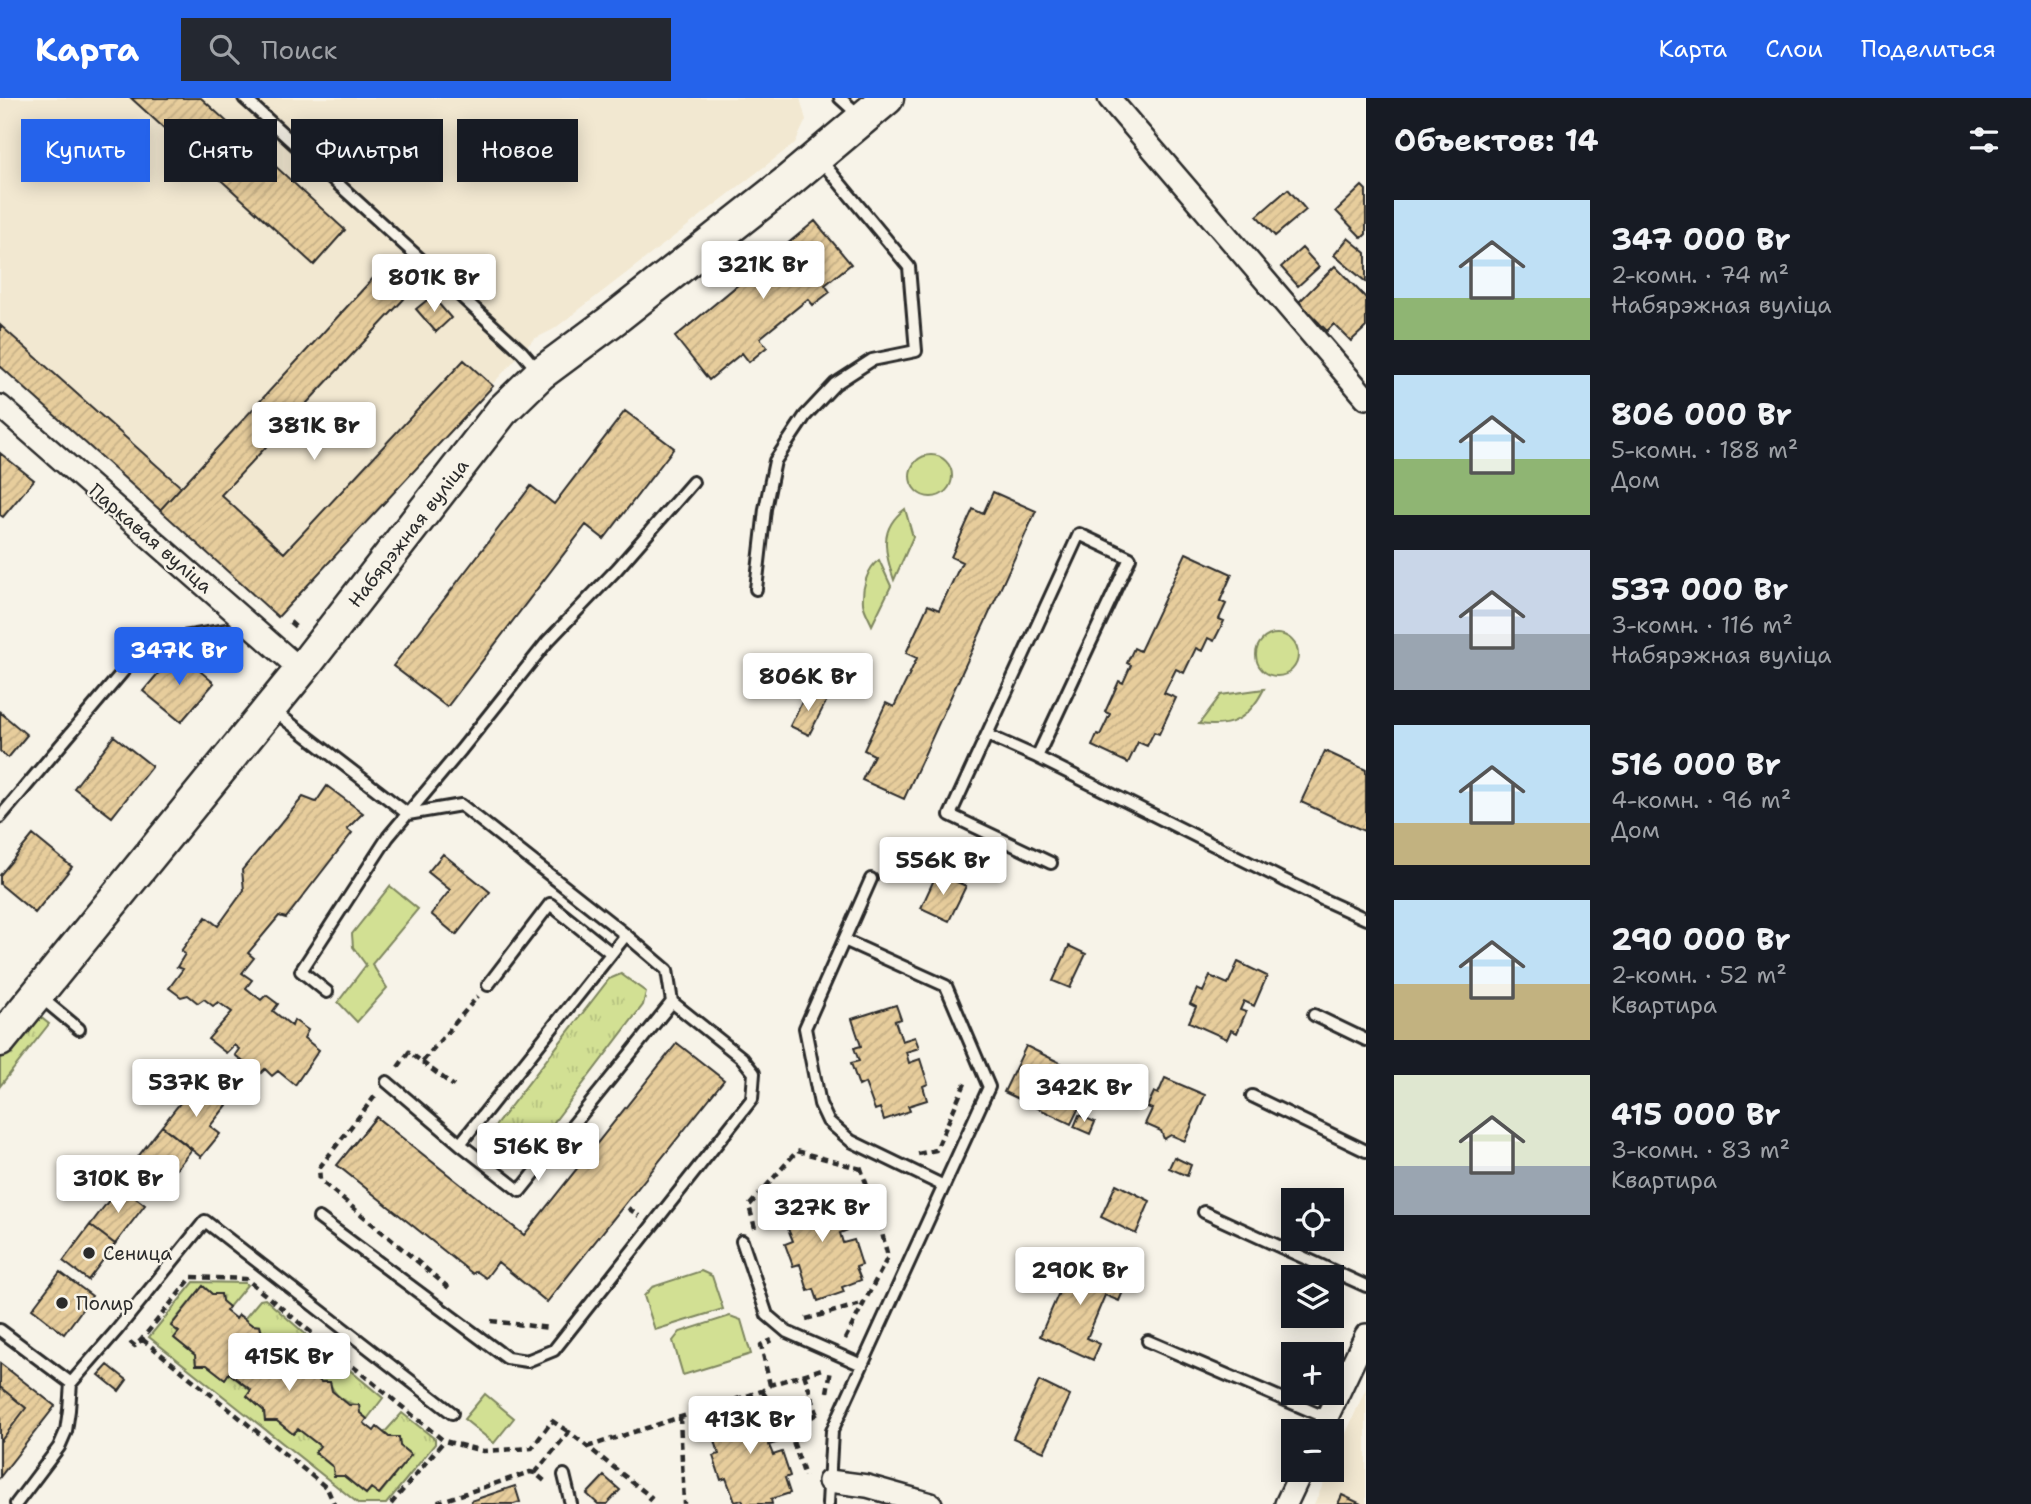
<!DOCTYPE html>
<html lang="ru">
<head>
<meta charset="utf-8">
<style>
  :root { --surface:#171b24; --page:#242831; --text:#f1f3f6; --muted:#9ea1a6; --accent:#2563eb }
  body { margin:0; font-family:"Shantell Sans",sans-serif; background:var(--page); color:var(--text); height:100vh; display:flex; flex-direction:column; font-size:26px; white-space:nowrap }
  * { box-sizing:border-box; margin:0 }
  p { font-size:23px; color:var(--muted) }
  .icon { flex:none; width:38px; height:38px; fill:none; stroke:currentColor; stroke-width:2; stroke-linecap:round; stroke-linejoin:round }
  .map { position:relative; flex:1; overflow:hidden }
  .details { display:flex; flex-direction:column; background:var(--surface); width:665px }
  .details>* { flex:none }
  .hud { position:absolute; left:21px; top:21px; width:665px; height:63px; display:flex; gap:14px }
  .controls { position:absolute; left:1281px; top:1090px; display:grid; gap:14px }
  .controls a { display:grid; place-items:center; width:63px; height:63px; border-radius:0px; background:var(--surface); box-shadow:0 4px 18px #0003; font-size:35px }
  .price { position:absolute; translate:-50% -60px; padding:0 16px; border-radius:7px; background:#fff; color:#222; font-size:23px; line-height:46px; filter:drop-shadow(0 2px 4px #0008) }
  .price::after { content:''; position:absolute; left:50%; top:42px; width:21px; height:16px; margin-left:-10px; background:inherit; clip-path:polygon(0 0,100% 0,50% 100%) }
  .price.on { background:var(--accent); color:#fff }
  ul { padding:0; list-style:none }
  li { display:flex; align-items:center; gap:21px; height:175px; padding:0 28px }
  li span { display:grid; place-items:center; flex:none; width:196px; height:140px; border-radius:0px; color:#555 }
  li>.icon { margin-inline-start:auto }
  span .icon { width:84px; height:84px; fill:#fffc; stroke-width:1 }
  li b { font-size:30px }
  h2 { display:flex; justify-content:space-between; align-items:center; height:84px; padding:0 28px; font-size:30px }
  .pill { padding:0 24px; border-radius:0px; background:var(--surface); box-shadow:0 4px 18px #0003; font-size:24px; line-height:63px }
  .pill.on { background:var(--accent); color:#fff }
  header { display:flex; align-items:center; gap:42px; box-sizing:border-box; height:98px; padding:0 35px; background:var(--accent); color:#fff }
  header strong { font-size:33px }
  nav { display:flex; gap:38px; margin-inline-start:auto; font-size:24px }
  .search { width:490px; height:63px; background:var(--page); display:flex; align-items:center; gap:18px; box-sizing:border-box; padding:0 24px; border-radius:0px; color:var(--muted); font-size:26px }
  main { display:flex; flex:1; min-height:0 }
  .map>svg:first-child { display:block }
  .built { fill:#f2e8d1 }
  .grass { fill:url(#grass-tufts); stroke:#7e865f; stroke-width:2 }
  .park { fill:#d2e093; stroke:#7e865f; stroke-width:2 }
  .building { fill:url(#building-hatch); stroke:#2b2b2b; stroke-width:2 }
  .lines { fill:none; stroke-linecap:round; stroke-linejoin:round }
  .lane-casing { stroke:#2b2b2b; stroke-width:16 }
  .street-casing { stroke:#2b2b2b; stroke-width:26 }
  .secondary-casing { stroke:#2b2b2b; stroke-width:37 }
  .path { stroke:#2b2b2b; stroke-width:4.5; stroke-dasharray:7 5; stroke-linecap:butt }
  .lane { stroke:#f7f3e8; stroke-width:10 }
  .street { stroke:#f7f3e8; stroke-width:21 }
  .secondary { stroke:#f7f3e8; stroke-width:32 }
  .poi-dot { fill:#2b2b2b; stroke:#f7f3e8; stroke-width:2.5 }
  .labels { text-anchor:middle; stroke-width:5; stroke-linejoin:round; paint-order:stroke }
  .street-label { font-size:19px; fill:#2b2b2b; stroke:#f7f3e8 }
  .poi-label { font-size:19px; fill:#2b2b2b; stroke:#f7f3e8; text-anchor:start }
</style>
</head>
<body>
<header>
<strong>Карта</strong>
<div class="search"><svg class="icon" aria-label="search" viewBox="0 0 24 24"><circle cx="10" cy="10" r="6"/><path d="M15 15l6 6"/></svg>Поиск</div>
<nav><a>Карта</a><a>Слои</a><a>Поделиться</a></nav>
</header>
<main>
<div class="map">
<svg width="1366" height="1406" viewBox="0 0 1366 1406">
  <defs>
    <pattern id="grass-tufts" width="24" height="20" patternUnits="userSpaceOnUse" patternTransform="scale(1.75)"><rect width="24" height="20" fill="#d2e093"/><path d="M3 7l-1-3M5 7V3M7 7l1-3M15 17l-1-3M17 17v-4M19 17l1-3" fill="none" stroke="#b4c07f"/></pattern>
    <pattern id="building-hatch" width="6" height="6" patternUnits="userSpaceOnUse" patternTransform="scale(1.75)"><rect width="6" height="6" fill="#e7cd9c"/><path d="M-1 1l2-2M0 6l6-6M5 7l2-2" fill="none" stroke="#c6b087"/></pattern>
  </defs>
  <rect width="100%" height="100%" fill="#f7f3e8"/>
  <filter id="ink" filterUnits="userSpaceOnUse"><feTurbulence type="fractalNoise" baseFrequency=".0143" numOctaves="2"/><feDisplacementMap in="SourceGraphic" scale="14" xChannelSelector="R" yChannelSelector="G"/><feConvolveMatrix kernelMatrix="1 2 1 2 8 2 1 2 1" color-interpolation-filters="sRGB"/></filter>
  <g filter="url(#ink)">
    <path class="built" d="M0,0H800L806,22L795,45L554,231L534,241L278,519L0,268Z
      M1366,1290V1406H1314L1330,1372H1332V1367Z"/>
    <path class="grass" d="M621,876L646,894L643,907L526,1061L513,1068L486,1049L493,1031L609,881Z
      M34,914L49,926L0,988V958Z
      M194,1184L245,1185L247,1187L229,1209L222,1204L221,1196H212L203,1188L171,1227L179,1234L175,1241L195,1257L196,1267H207L224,1280L229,1275L251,1293L247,1298L264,1312L265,1323H277L293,1336L298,1331L320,1348L315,1355L333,1369L334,1378H344L366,1396L371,1390L380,1396L411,1357L400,1348L398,1339H389L384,1335L402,1315L435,1341V1346L386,1406H359L149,1239Z
      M265,1201L317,1246L300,1267L293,1261L291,1252C278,1252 263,1241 260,1228L252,1227L244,1221L260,1202Z
      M331,1258L334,1259L383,1300L367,1321L360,1315L359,1307C346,1306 333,1297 330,1284H321L313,1278Z"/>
    <path class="park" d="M910 378a21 21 0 1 1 42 0a21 21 0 1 1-42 0Z
      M905,411L913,439L894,482C885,454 878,431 905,411Z
      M879,462L891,488L872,527C869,520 864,512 863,505C862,490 867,470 879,462Z
      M1256 557a21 21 0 1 1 42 0a21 21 0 1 1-42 0Z
      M1264,591C1249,620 1232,631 1199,626L1221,597Z
      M390,788L418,811L372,866L387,890L357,924L338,904L366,867L353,849L352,836Z
      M701,1173L712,1178L723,1211L655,1232L644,1198L652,1189Z
      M730,1218L741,1222L751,1256L683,1277L673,1243L680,1234Z
      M485,1296L514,1320L494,1345L464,1321Z"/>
    <path class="building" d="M131,0H201L345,132L314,167Z
      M1362,88L1366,92V136L1362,140L1336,113Z
      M1288,91L1306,112L1275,138L1257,118Z
      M815,123L851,166L825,187L830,194L813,207L808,201L760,240L767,249L749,264L742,255L709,282L675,239Z
      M1348,140L1366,155V184L1334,157Z
      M1302,150L1319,169L1298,188L1281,169Z
      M1335,168L1366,200V229L1351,243L1334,226L1327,233L1299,204Z
      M377,176L404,201L221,397L284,455L464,262L493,288L278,519L160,412Z
      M432,198L451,220L436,234L416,211Z
      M0,227L181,389L160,412L0,268Z
      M625,313L674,350L604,441L586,427L447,609L393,568L531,388L554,406Z
      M0,355L34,382L3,419L0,417Z
      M993,394L1036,413L904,701L862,682L874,657L864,652L886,605L894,609L917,560L906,555L928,507L939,512L962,464L951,459L973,411L983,416Z
      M1186,455L1232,476L1220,503L1226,506L1219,521L1224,523L1214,543L1208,540L1202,553L1196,550L1184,575L1176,571L1164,595L1176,600L1159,636L1154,634L1147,648L1138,644L1128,665L1092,648L1097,636L1100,637L1110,616L1105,614L1119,583L1123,585L1131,567L1127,565L1134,550L1140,553Z
      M177,553L214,585L181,624L143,593Z
      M808,592L827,602L809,637L790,628Z
      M0,614L27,637L8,660L0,653Z
      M114,638L152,668L112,719L74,690Z
      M1325,653L1366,672V730L1364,733L1301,704Z
      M327,688L363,715L347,731L352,735L286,820L279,818L248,855L254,860L242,875L252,882L246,890L261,902L266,897L278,906L273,913L292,928L294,922L308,932L304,940L319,952L295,987L278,973L272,978L265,971L259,977L235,957L239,951L234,947L226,955L208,941L232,914L218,904L213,908L204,901L198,905L188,897L181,899L169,890L183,871L177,869L185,856L181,853L206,819L218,828L244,792L242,772L303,699L316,704Z
      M33,737L72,769L35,815L0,786V777Z
      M443,756L490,794L456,837L431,816L450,792L428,774Z
      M937,775L966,788L949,823L921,810Z
      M1069,848L1086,856L1070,890L1053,883Z
      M1238,864L1267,878L1254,908L1244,903L1240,912L1246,914L1237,935L1231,932L1227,941L1189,924L1196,909L1190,906L1197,891L1203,894L1210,878L1228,886Z
      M896,907L901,921L895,923L902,943L915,939L919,950L906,954L909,965L920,961L928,986L923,988L927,1002L908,1008L910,1013L884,1022L880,1010L875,1012L865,985L859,988L851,965L859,963L854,950L861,948L852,921Z
      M677,945L724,982L547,1204L498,1164L486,1180L476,1173L473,1176L337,1067L376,1019L524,1137Z
      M1026,948L1093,981L1071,1026L1004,994Z
      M1165,980L1205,997L1185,1043L1171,1037L1164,1041L1161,1033L1145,1026L1152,1011L1147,1009L1154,994L1158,996Z
      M198,982L227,1007L210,1028L220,1036L201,1059L162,1028Z
      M1079,1017L1095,1024L1090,1036L1074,1029Z
      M162,1028L192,1051L163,1088L133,1065Z
      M1174,1059L1191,1067L1187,1078L1169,1070Z
      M1116,1086L1150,1103L1136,1136L1101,1119Z
      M830,1087L835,1102L829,1104L836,1124L849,1119L853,1130L840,1135L843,1145L854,1142L862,1167L856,1169L861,1182L842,1189L844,1194L818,1203L814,1191L808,1193L800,1166L793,1168L785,1146L793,1143L788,1131L795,1128L786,1101Z
      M120,1088L145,1107L115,1146L90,1127Z
      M90,1127L115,1146L88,1182L63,1163Z
      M1074,1160L1127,1184L1119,1203L1105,1197L1087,1240L1100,1246L1093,1262L1040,1238Z
      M60,1174L92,1198L64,1236L32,1211Z
      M203,1188L212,1196H221L222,1203L229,1209L226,1213L236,1221L239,1217L252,1227L260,1228L262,1236L281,1252H291L293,1261L300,1267L297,1270L307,1278L310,1275L321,1284H330L332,1293L349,1307H359L360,1315L367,1321L364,1325L374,1333L377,1329L389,1339H399L400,1348L411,1357L379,1396L371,1390L366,1396L344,1378H334L333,1369L315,1354L320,1348L298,1331L293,1336L277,1323H265L264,1313L247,1298L251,1292L229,1275L225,1281L207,1267H196L195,1257L174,1240L179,1234L171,1228Z
      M0,1265L55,1308L0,1379V1344L26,1310L0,1289Z
      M108,1267L127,1282L119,1293L99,1277Z
      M1039,1283L1070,1298L1044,1354L1013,1340Z
      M0,1289L26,1310L0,1344Z
      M759,1301L764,1316L758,1318L765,1337L779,1333L782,1343L769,1347L773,1357L782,1354L790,1378L785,1380L790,1395L771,1401L772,1406H744L742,1402L735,1404L726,1380L721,1382L713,1358L719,1356L715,1342L723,1339L715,1315Z
      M604,1378L620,1392L607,1406H598L587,1396Z
      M515,1388L520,1404L514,1406H472L471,1403Z
      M1342,1397L1361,1406H1338Z"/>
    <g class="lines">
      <g class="lane-casing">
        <path id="lane" d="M244,0L522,254L539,274
          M840,0L861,19
          M756,491L765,411L775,363L805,318L835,286L872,262L916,253L909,169L819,60
          M273,612L408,716L461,707L626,837L460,1046
          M987,637L1037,659L1324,802L1366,821
          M1037,659L1130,460L1079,436L950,717L1051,765
          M0,719L147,545L251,528
          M871,781L805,930L820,1006L828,1023L851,1043L944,1088
          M488,887L550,806L611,855
          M327,894L301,873L388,739L461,652L547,544L617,471L693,384
          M38,897L79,931
          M1314,917L1366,942
          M387,984L460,1046L520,1093L672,904L667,872L626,837
          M1252,998L1366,1053
          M1204,1114L1366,1188
          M319,1120L507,1260L527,1263L554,1252L752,1001L754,975L742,960L672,904
          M742,1143L767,1217L787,1234L862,1267
          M0,1232L71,1285
          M1148,1243L1327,1320
          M564,1377L571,1406
          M16,1406L59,1349L66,1333L69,1312L71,1285L117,1232L205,1123L452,1315
          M828,1406L832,1333L989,989L946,888L844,842"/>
      </g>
      <g class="street-casing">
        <path id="street" d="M1109,0L1366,300
          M0,308L301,572
          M1320,1334L1366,1237
          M829,1383L867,1388L931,1406
          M1286,1406L1302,1372"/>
      </g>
      <g class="secondary-casing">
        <path id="secondary" d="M0,942L301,572L502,313L540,276L614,221L786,85L887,0"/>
      </g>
      <path class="path" d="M290,524L299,532
        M422,964L454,988
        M398,969L409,954L422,964L478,898
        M375,998L319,1070L320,1082L449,1190
        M918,1056L936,1052L966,983
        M628,1110L639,1118
        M755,1130L749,1108L797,1053L861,1071
        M806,1221L865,1205
        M491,1223L549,1230
        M142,1241L327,1390L334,1406
        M845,1241L888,1159L878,1119L860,1068
        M130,1244L135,1248L142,1241L192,1179L246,1181L444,1343L483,1353L532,1350L552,1323L569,1334
        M804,1276L817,1315
        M770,1287L761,1247L772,1242
        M762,1293L789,1332L805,1378
        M827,1294L831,1272
        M680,1319L684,1406
        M781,1338L818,1315
        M587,1349L762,1293L770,1287L825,1270
        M535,1375L569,1334L651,1399L645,1406
        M391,1406L444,1343
        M439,1406V1404L530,1374L535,1375L547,1385"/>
      <use href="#lane" class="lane"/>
      <use href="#street" class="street"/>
      <use href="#secondary" class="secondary"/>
    </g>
  </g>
  <g class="poi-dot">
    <circle cx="89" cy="1155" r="7"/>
    <circle cx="62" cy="1205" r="7"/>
  </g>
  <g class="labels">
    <g class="street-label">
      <text transform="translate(408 435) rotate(-52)" y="7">Набярэжная вуліца</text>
      <text transform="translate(151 440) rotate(41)" y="7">Паркавая вуліца</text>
    </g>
    <g class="poi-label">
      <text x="103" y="1162">Сеница</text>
      <text x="76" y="1212">Полир</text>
    </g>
  </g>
</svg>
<div class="controls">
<a><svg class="icon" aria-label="locate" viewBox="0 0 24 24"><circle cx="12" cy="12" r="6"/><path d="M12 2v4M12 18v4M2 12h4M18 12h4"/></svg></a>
<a><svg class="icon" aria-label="layers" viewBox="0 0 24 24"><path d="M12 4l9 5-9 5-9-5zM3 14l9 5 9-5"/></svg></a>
<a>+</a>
<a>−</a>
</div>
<b class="price" style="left:763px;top:203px">321K Br</b>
<b class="price" style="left:434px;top:216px">801K Br</b>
<b class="price" style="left:314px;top:364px">381K Br</b>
<b class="price on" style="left:179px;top:589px">347K Br</b>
<b class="price" style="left:808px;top:615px">806K Br</b>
<b class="price" style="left:943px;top:799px">556K Br</b>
<b class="price" style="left:196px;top:1021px">537K Br</b>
<b class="price" style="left:1084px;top:1026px">342K Br</b>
<b class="price" style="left:538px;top:1085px">516K Br</b>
<b class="price" style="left:118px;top:1117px">310K Br</b>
<b class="price" style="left:822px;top:1146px">327K Br</b>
<b class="price" style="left:1080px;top:1209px">290K Br</b>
<b class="price" style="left:289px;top:1295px">415K Br</b>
<b class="price" style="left:750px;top:1358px">413K Br</b>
<div class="hud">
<a class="pill on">Купить</a>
<a class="pill">Снять</a>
<a class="pill">Фильтры</a>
<a class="pill">Новое</a>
</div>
</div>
<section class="details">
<h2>Объектов: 14<svg class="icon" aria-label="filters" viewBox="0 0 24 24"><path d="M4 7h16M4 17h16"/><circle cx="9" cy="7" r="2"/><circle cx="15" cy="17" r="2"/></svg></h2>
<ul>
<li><span style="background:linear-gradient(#bfe0f5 70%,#8fb573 0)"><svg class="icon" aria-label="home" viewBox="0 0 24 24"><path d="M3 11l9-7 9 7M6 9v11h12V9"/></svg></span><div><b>347 000 Br</b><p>2-комн. · 74 m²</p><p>Набярэжная вуліца</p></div></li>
<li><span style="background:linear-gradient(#bfe0f5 60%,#8fb573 0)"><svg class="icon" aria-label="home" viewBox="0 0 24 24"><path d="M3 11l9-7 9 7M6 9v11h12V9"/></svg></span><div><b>806 000 Br</b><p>5-комн. · 188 m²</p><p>Дом</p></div></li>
<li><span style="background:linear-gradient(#c9d6e8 60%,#9aa5b1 0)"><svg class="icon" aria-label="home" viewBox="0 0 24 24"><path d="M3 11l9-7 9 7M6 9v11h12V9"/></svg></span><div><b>537 000 Br</b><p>3-комн. · 116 m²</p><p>Набярэжная вуліца</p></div></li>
<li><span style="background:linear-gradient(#bfe0f5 70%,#c2b280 0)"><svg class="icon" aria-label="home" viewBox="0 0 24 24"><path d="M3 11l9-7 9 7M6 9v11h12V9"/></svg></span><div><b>516 000 Br</b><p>4-комн. · 96 m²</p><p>Дом</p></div></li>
<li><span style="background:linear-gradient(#bfe0f5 60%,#c2b280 0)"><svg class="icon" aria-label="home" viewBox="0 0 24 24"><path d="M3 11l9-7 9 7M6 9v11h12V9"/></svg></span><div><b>290 000 Br</b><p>2-комн. · 52 m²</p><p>Квартира</p></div></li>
<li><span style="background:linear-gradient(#dfe7d0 65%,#9aa5b1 0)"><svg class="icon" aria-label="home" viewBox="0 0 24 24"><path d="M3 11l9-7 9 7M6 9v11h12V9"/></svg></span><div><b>415 000 Br</b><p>3-комн. · 83 m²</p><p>Квартира</p></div></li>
</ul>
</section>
</main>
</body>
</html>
